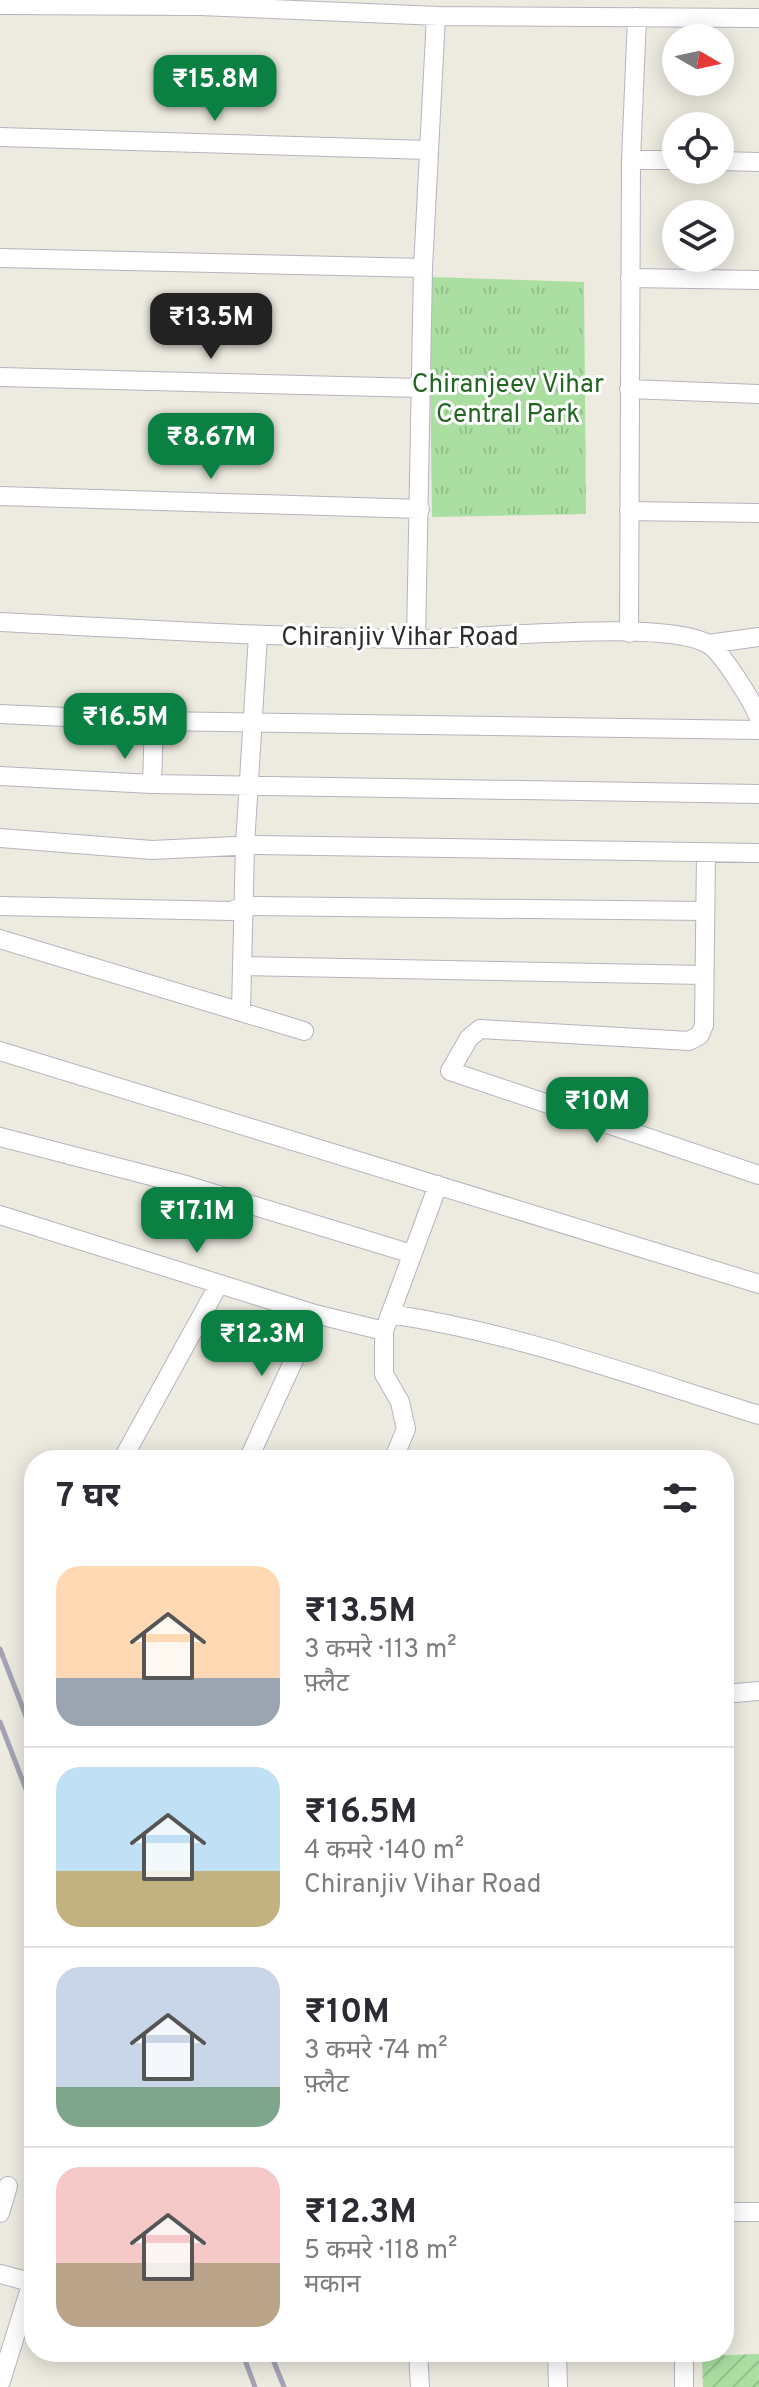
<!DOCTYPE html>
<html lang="hi">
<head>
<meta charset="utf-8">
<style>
  :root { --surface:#fff; --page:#f7f7f7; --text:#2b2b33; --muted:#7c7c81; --line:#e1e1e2; --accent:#0b8043 }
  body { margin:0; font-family:Overpass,"Noto Sans Devanagari",sans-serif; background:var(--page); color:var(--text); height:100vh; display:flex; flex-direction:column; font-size:30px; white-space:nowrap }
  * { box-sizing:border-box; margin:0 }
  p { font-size:26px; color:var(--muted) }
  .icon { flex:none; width:44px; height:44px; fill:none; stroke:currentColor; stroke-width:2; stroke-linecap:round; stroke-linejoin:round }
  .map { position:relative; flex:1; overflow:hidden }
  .details { position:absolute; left:24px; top:1450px; width:710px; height:912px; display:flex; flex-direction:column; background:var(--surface); border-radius:32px; box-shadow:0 4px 20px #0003 }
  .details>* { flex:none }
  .needle { width:52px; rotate:99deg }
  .tools { position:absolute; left:662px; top:24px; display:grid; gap:16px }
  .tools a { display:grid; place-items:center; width:72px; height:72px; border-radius:50%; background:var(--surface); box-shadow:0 4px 20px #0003; font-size:40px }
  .price { position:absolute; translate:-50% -68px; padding:0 18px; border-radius:16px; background:var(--accent); color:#fff; font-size:26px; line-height:52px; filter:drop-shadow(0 2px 4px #0008) }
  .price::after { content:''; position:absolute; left:50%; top:48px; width:24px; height:18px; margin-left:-12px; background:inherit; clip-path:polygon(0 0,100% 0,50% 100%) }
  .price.on { background:#222; color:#fff }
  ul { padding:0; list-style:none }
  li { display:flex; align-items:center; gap:24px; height:200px; padding:0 32px }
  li+li { border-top:2px solid var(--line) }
  li span { display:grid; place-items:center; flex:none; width:224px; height:160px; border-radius:24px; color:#555 }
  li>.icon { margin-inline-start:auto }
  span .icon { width:96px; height:96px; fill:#fffc; stroke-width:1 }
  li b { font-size:34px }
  h2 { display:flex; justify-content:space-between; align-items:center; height:96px; padding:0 32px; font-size:34px }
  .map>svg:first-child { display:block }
  .park { fill:url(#park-tufts) }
  .garden { fill:url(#garden-furrows) }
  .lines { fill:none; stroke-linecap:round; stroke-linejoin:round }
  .street-casing { stroke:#b4b4bf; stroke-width:20 }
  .street { stroke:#fff; stroke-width:18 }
  .rail { stroke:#a4a3b5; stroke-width:5 }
  .labels { text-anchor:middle; stroke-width:6; stroke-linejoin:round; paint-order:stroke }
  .park-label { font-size:26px; fill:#216621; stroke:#fff }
  .street-label { font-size:26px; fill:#2d2d2d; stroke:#fff }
</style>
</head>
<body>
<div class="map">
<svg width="759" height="2387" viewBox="0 0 759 2387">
  <defs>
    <pattern id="park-tufts" width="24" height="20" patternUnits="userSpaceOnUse" patternTransform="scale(2)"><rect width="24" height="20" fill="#aadfa1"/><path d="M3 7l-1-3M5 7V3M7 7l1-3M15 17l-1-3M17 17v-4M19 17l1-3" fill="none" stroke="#93c08b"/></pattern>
    <pattern id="garden-furrows" width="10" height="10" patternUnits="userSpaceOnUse" patternTransform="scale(2)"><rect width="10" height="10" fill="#aadfa1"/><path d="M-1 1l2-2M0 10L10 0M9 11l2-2" fill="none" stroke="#93c08b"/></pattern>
  </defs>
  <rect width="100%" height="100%" fill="#edeae0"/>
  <path class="park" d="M429,277L584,282L586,514L432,517Z"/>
  <path class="garden" d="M759,2354V2387H703L702,2356Z"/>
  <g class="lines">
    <g class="street-casing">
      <path id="street" d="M0,5L200,6L439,16L759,18
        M0,137L428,150
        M631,160H676
        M720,161L759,162
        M0,258L423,268
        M630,278L759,280
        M0,377L420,388
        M629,389L759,394
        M0,496L420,509
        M629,511L759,513
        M0,622C137,629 274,637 412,639C473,640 663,618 708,644C723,653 752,701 759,718
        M629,633L631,160L637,17
        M416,639L423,268L436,16
        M708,644L759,637
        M0,714L154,721L759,730
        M0,776L152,784L759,794
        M152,784L154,721
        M0,838L152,850L256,845L759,853
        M706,853L704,1025L700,1035L689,1041L480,1029L469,1038L450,1071L759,1175
        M0,906L231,911L244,906L705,911
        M0,939L304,1031
        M242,966L703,975
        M241,1010L245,845L258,635
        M0,1051L759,1284
        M0,1137L186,1185L412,1254
        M0,1215L315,1314L384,1331
        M390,1314C517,1333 637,1377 759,1415
        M122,1460L219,1284
        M248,1460L315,1314
        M393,1460L406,1429L400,1402L384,1374V1331L438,1185
        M724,1694L759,1691
        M724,2212H759
        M0,2213L8,2186
        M0,2274L34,2283
        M418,2352L420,2387
        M557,2352L558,2387
        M684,2352V2387
        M1,2381L32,2282"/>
    </g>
    <use href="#street" class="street"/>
    <path class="rail" d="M0,1649L34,1737
      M0,1722L34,1810
      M242,2352L255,2387
      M270,2352L284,2387"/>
  </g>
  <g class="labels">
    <g class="park-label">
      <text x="508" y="392">Chiranjeev Vihar<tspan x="508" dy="30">Central Park</tspan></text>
    </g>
    <g class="street-label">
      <text x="400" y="645">Chiranjiv Vihar Road</text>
    </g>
  </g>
</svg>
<div class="tools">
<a><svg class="needle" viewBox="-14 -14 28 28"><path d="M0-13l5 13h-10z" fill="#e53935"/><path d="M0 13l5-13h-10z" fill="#7c7c81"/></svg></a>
<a><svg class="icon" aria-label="locate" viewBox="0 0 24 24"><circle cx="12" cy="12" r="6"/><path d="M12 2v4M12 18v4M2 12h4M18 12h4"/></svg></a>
<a><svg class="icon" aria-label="layers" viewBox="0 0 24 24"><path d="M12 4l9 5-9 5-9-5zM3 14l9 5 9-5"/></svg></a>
</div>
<b class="price" style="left:215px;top:123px">₹15.8M</b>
<b class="price on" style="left:211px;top:361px">₹13.5M</b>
<b class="price" style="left:211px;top:481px">₹8.67M</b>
<b class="price" style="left:125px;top:761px">₹16.5M</b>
<b class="price" style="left:597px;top:1145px">₹10M</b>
<b class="price" style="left:197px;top:1255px">₹17.1M</b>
<b class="price" style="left:262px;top:1378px">₹12.3M</b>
<section class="details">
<h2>7 घर<svg class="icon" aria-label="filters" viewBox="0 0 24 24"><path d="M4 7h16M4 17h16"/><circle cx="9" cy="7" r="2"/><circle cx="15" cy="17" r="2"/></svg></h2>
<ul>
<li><span style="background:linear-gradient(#ffd9b3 70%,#9aa5b1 0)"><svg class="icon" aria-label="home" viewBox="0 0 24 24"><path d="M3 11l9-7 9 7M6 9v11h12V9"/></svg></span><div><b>₹13.5M</b><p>3 कमरे · 113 m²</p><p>फ़्लैट</p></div></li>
<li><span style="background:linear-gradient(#bfe0f5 65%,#c2b280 0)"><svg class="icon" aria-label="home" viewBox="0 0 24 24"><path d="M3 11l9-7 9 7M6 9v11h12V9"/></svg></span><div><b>₹16.5M</b><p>4 कमरे · 140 m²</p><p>Chiranjiv Vihar Road</p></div></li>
<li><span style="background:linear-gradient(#c9d6e8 75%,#7fa58c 0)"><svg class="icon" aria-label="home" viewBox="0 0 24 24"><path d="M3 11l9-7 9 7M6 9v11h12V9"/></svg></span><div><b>₹10M</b><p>3 कमरे · 74 m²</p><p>फ़्लैट</p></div></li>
<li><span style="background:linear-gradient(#f6c9c9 60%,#b9a48a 0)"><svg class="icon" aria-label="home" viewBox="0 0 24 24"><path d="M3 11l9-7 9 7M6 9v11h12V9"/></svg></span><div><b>₹12.3M</b><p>5 कमरे · 118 m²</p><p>मकान</p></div></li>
</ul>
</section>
</div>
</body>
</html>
